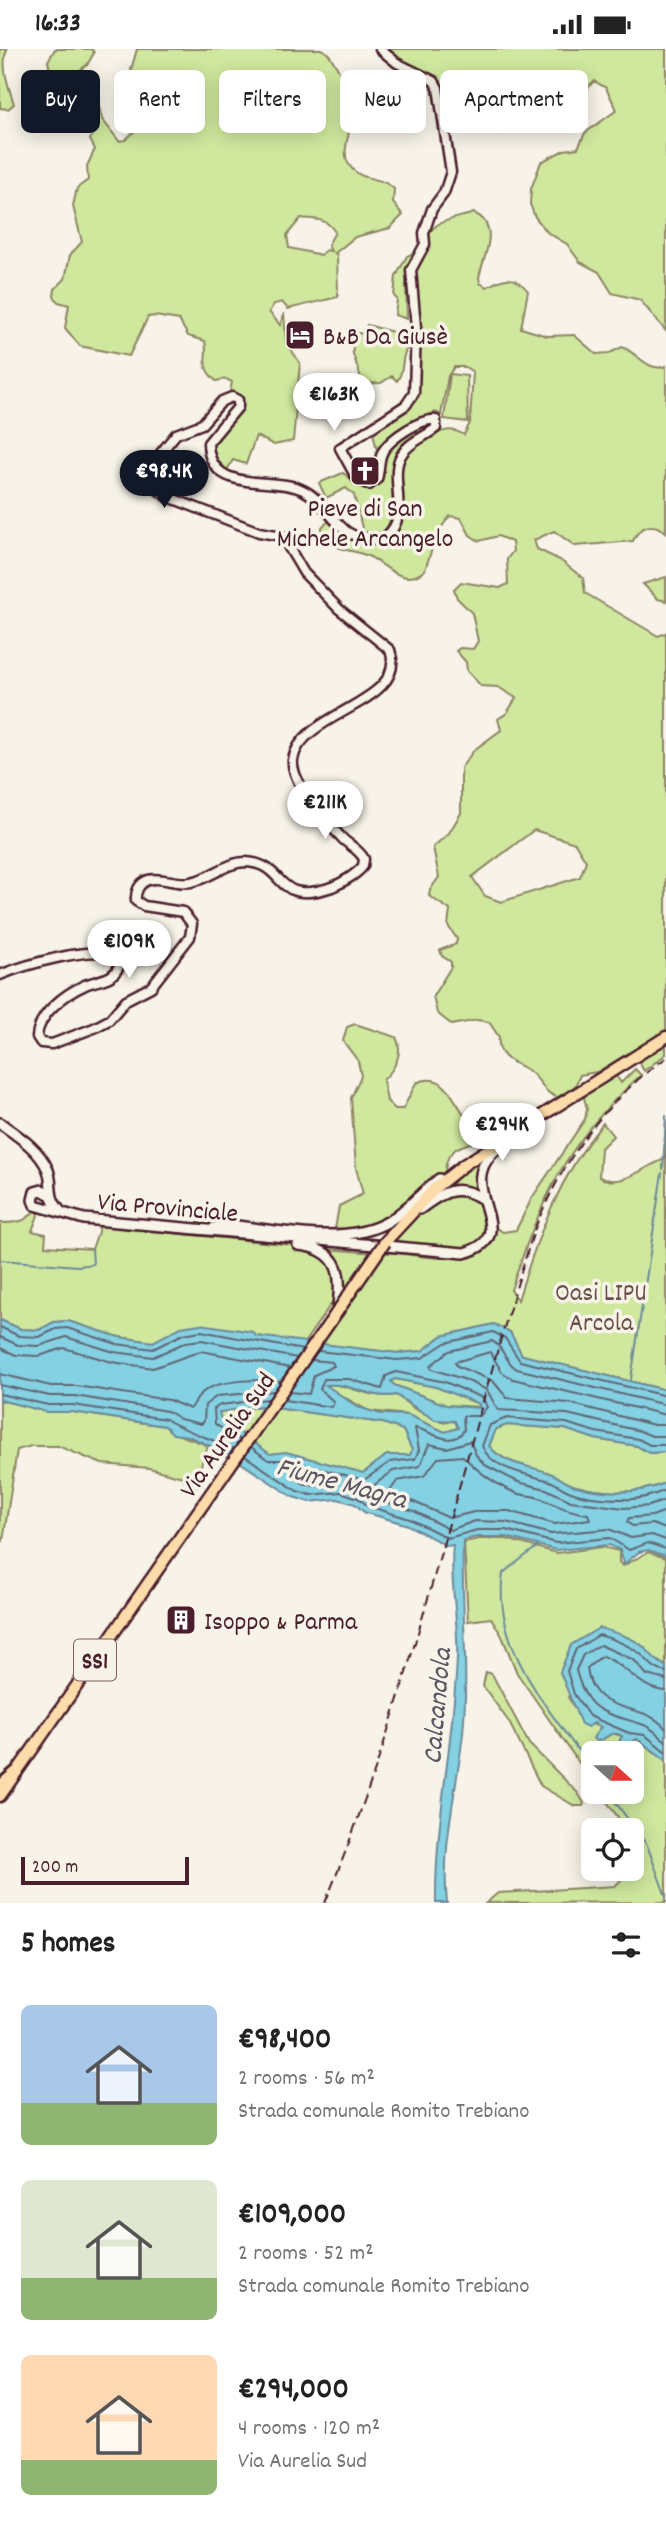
<!DOCTYPE html>
<html lang="en">
<head>
<meta charset="utf-8">
<style>
  :root { --surface:#fff; --page:#f2f2f2; --text:#222; --muted:#767676; --accent:#111827 }
  body { margin:0; font-family:Dekko,sans-serif; background:var(--page); color:var(--text); height:100vh; display:flex; flex-direction:column; font-size:26px; white-space:nowrap }
  * { box-sizing:border-box; margin:0 }
  p { font-size:23px; color:var(--muted) }
  .icon { flex:none; width:38px; height:38px; fill:none; stroke:currentColor; stroke-width:2; stroke-linecap:round; stroke-linejoin:round }
  .map { position:relative; height:1854px; overflow:hidden }
  .details { display:flex; flex-direction:column; background:var(--surface); flex:1 }
  .details>* { flex:none }
  .hud { position:absolute; left:21px; top:21px; width:625px; height:63px; display:flex; gap:14px }
  .needle { width:46px; rotate:111deg }
  .fabs { position:absolute; left:581px; top:1692px; display:grid; gap:14px }
  .fabs a { display:grid; place-items:center; width:63px; height:63px; border-radius:10px; background:var(--surface); box-shadow:0 4px 18px #0003; font-size:35px }
  .scale { position:absolute; left:21px; bottom:18px; width:168px; box-sizing:border-box; padding-left:7px; border:4px solid #4a1f2b; border-top:0; font-size:19px; line-height:24px; white-space:nowrap; color:#4a1f2b; -webkit-text-stroke:5px #f7f3e8; paint-order:stroke }
  .price { position:absolute; translate:-50% -60px; padding:0 16px; border-radius:24px; background:#fff; color:#222; font-size:23px; line-height:46px; filter:drop-shadow(0 2px 4px #0008) }
  .price::after { content:''; position:absolute; left:50%; top:42px; width:21px; height:16px; margin-left:-10px; background:inherit; clip-path:polygon(0 0,100% 0,50% 100%) }
  .price.selected { background:var(--accent); color:#fff }
  ul { padding:0; list-style:none }
  li { display:flex; align-items:center; gap:21px; height:175px; padding:0 21px }
  li span { display:grid; place-items:center; flex:none; width:196px; height:140px; border-radius:10px; color:#555 }
  li>.icon { margin-inline-start:auto }
  span .icon { width:84px; height:84px; fill:#fffc; stroke-width:1 }
  li b { font-size:30px }
  h2 { display:flex; justify-content:space-between; align-items:center; height:84px; padding:0 21px; font-size:30px }
  .pill { padding:0 24px; border-radius:10px; background:var(--surface); box-shadow:0 4px 18px #0003; font-size:24px; line-height:63px }
  .pill.selected { background:var(--accent); color:#fff }
  .status { display:flex; justify-content:space-between; align-items:center; height:49px; padding:0 35px; background:var(--surface); direction:ltr }
  .status svg { height:19px; fill:currentColor }
  .map>svg:first-child { display:block }
  .green { fill:#cfe89e; stroke:#8c8464; stroke-width:2; fill-rule:evenodd }
  .water { fill:#84d1e3; stroke:#6d8a99; stroke-width:2; fill-rule:evenodd }
  .lines { fill:none; stroke-linecap:round; stroke-linejoin:round }
  .shore { stroke:#616675; stroke-width:2 }
  .stream { stroke:#6d8a99; stroke-width:2 }
  .tertiary-casing { stroke:#4a1f2b; stroke-width:13 }
  .secondary-casing { stroke:#4a1f2b; stroke-width:14 }
  .primary-casing { stroke:#4a1f2b; stroke-width:15 }
  .motorway-casing { stroke:#4a1f2b; stroke-width:16 }
  .tertiary { stroke:#f7f3e8; stroke-width:8 }
  .secondary { stroke:#f7f3e8; stroke-width:9 }
  .primary { stroke:#fddcac; stroke-width:10 }
  .motorway { stroke:#fddcac; stroke-width:10 }
  .rail { stroke:#4a1f2b; stroke-width:2; stroke-dasharray:10 5; stroke-linecap:butt }
  .primary-bridge-casing { stroke:#4a1f2b; stroke-width:15; stroke-linecap:butt }
  .primary-bridge { stroke:#fddcac; stroke-width:10 }
  .labels { text-anchor:middle; stroke-width:7; stroke-linejoin:round; paint-order:stroke }
  .shield { fill:#f7f3e8; stroke:#7e5f64; stroke-width:2 }
  .shield-label { font-size:24px; font-weight:bold; fill:#4a1f2b }
  .poi-label { font-size:26px; fill:#4a1f2b; stroke:#f7f3e8; text-anchor:start }
  .street-label { font-size:26px; fill:#4a1f2b; stroke:#f7f3e8 }
  .park-label { font-size:26px; fill:#6b5148; stroke:#f7f3e8 }
  .water-label { font-size:28px; font-style:italic; fill:#5b5462; stroke:#f7f3e8 }
</style>
</head>
<body>
<div class="status"><b>16:33</b><svg viewBox="0 0 49 12"><path d="M0 12V9h3v3zM5 12V6h3v6zM10 12V3h3v9zM15 12V0h3v12zM26 1h20v11H26zM47 4h2v5h-2z"/></svg></div>
<div class="map">
<svg width="666" height="1854" viewBox="0 0 666 1854">
  <rect width="100%" height="100%" fill="#f7f3e8"/>
  <filter id="ink" filterUnits="userSpaceOnUse"><feTurbulence type="fractalNoise" baseFrequency=".0143" numOctaves="2"/><feDisplacementMap in="SourceGraphic" scale="14" xChannelSelector="R" yChannelSelector="G"/><feConvolveMatrix kernelMatrix="1 2 1 2 8 2 1 2 1" color-interpolation-filters="sRGB"/></filter>
  <g filter="url(#ink)">
    <path class="green" d="M0,0H7C0,17 9,38 14,55L8,60L0,59Z
      M55,0H92L94,4L87,16L74,25L72,40L64,52L57,51C54,46 50,20 48,12Z
      M137,0H321C330,4 330,7 335,15C347,36 352,51 350,76C349,88 342,103 348,114C359,134 381,126 394,140L393,154L403,166L390,179L355,188L335,204L337,206L338,248L288,260L282,253L274,255L269,263L280,276L284,264L286,293L300,314L293,392L274,396L256,387L246,415L233,411L227,421L218,412L212,396L240,356L230,343L232,333L226,330L216,332C198,316 209,310 205,292L188,287L179,271L155,267L148,268L129,307L80,297L65,279L69,256L58,253L54,247L55,240L65,230L70,206L82,193L73,157L77,139L88,131L87,117L95,100L90,91L95,77L91,62L99,58L102,70L119,92L125,91L140,77L145,81L159,80L162,74C176,69 188,67 189,49C172,37 148,38 131,21ZM301,169C317,171 325,168 335,183L328,196L331,202L326,201L321,206L289,199L287,186Z
      M383,0H666V282L640,251L612,244L599,223L580,213L567,195L548,184L535,168L530,155L531,140L541,113L564,101L578,99L585,84L617,61L606,39L594,32C564,67 548,44 515,66C508,70 507,78 502,84L493,85L483,81L468,54L448,47Z
      M474,164C501,177 484,206 479,228L480,234L487,238C504,228 515,225 528,242L521,279L547,287L574,286L596,305L610,304L622,298C638,304 648,324 666,317V483C652,472 639,477 633,492L575,497L554,482L534,491L537,500L560,511L583,529L585,544L658,587L666,584V982L597,1023L580,1026L575,1037L558,1048C543,1045 541,1030 529,1022C515,1013 496,1010 499,988L489,973L477,971L452,976L437,964L433,947L451,918V913L442,907L440,901L456,895L457,890L448,877L450,861L429,847L430,841L439,828L433,798L449,784L461,764V719L474,701L501,681L498,670L507,664L516,649L498,638L481,637L467,622L466,613L456,602L460,599L473,600L478,592L472,564L457,549L454,540L461,533L500,539L508,535L507,510L513,502L512,493L498,487L479,492L470,486L461,469L450,467L437,484L425,521C404,540 385,515 370,508C349,498 338,506 322,483V478L329,472C348,483 370,504 392,490C411,465 387,428 406,405C412,398 422,395 429,390C441,381 451,378 464,386L470,374L473,323L465,318H454L448,327L441,366L436,363L431,365L378,406L372,379C411,355 424,356 417,306L407,299C400,310 405,322 397,332L392,327L381,334L363,335L353,305L352,282L362,285L367,276L408,287L412,301C414,267 408,198 437,176C446,170 463,168 474,164ZM534,781L575,794L586,812L580,828L501,853L485,847L472,828Z
      M414,204L406,236L407,270L395,266L397,250L394,247L396,227L407,207Z
      M450,325L467,327L468,373L444,370Z
      M431,373L434,376C424,384 410,390 402,399C380,421 405,461 382,484L363,483L354,446L346,439L326,449L319,434L343,424L361,437L375,436L391,397Z
      M666,528V552L658,550L643,535Z
      M355,975L396,988C404,1003 395,1020 383,1031L387,1052L395,1060H403L416,1034C445,1021 452,1050 466,1068C470,1073 475,1075 477,1081L474,1093C454,1098 445,1104 445,1126L389,1172L334,1186L339,1157L363,1145L356,1119L351,1049L361,1027L358,1012L343,992L347,978Z
      M666,993V1005L644,1022L638,1011Z
      M635,1020L641,1026C566,1093 542,1148 511,1241L518,1251C538,1186 559,1128 603,1074L613,1087L601,1099L599,1128C622,1140 644,1117 665,1110L666,1072V1341L522,1306L510,1283L494,1275L442,1287L422,1302L398,1304L321,1296L386,1203C426,1206 475,1224 494,1178L503,1183L516,1181L532,1149L585,1070L587,1060L583,1045L615,1025L621,1034Z
      M480,1109L477,1140L456,1136L444,1139Z
      M451,1143L473,1146L485,1158C485,1164 487,1173 486,1180C479,1213 414,1198 390,1197L428,1156Z
      M35,1160L40,1161L32,1182L46,1185L45,1197L92,1200L100,1177L304,1197L330,1209L340,1242L304,1294L256,1287L153,1293L119,1288L68,1272L54,1273L39,1281L21,1280L0,1271V1174C15,1174 27,1174 35,1160Z
      M327,1200L375,1204L345,1244L342,1220Z
      M395,1330L436,1338L480,1355V1358L446,1356L394,1336L390,1332Z
      M331,1335C353,1337 373,1351 396,1346L416,1361L444,1373L455,1372L458,1379L445,1383L408,1366L369,1362L326,1338Z
      M0,1351L47,1363H72L165,1377C176,1388 193,1389 208,1397L200,1419V1433L195,1438H188L183,1428L149,1419L102,1415L58,1397H31L17,1401L3,1492L0,1491Z
      M261,1357L383,1374L403,1381L412,1401L410,1406H387L363,1424L286,1404L270,1405L220,1370L219,1363Z
      M507,1376L565,1380L595,1390L637,1397L649,1404L666,1403V1434C637,1445 606,1445 576,1437C565,1435 557,1426 547,1423C527,1418 503,1414 489,1397L496,1380Z
      M479,1490H506L557,1504L602,1498L619,1502V1513L623,1517L648,1503L666,1509V1617L654,1611L645,1599L620,1586L568,1648L582,1671L602,1679L605,1687L612,1684L622,1687L617,1698L637,1690L666,1711V1853L486,1854L498,1844L615,1837L632,1820L640,1802L632,1789V1782L627,1781L600,1743H632V1704H593V1734L517,1624L502,1587L491,1569L468,1572L464,1493Z
      M486,1623L492,1625L529,1695L578,1744L584,1754L583,1757H575L541,1737L509,1673L483,1637Z"/>
    <path class="water" d="M0,1271L21,1280L39,1281L54,1273L68,1272L119,1288L153,1293L181,1278L200,1275L253,1283L256,1287L398,1304L422,1302L442,1287L494,1275L510,1283L522,1306L666,1341V1403L649,1404L637,1397L595,1390L565,1380L507,1376L496,1380L489,1397C505,1417 531,1416 552,1425C560,1428 567,1435 576,1437C606,1445 637,1445 666,1434V1507L648,1501L639,1503L624,1515L620,1501L609,1496L556,1501L506,1488H478L463,1491C461,1556 469,1619 463,1684C457,1741 441,1796 447,1854H436C435,1771 454,1691 457,1608C459,1570 449,1534 453,1496L447,1497L408,1476L364,1463L355,1455L338,1450L310,1453L293,1448L226,1404L188,1387L173,1385L165,1377L72,1363H47L0,1351ZM395,1330L436,1338L479,1355V1359L446,1356L394,1336L391,1332ZM326,1336C351,1333 371,1351 396,1346L435,1371L455,1372L458,1379L445,1383L408,1366L381,1365L358,1358ZM261,1357L383,1374L403,1381L412,1401L410,1406H387L363,1424L286,1403L270,1405L221,1370L219,1363Z
      M599,1579C614,1583 633,1588 645,1599C653,1607 655,1612 666,1617V1711L637,1690L620,1700L617,1698L622,1687C610,1680 607,1691 597,1692L593,1689L601,1678L594,1674L588,1678L581,1675L560,1623L571,1596Z"/>
    <g class="lines">
      <path class="shore" d="M0,1278L19,1287L39,1288L56,1280L67,1279L117,1295L153,1300L183,1285L201,1282L303,1301
        M0,1288L18,1296L39,1297L66,1288L114,1303L153,1308L186,1293L201,1291L297,1309
        M0,1299L16,1306L39,1307L64,1299L112,1313L153,1319L201,1302L290,1319
        M318,1302L397,1311L422,1309L445,1294L493,1283L505,1289L520,1312L666,1347
        M0,1325L51,1337H76L169,1351L190,1360C195,1355 197,1348 203,1343C219,1330 262,1330 281,1332
        M0,1336L50,1347H75L167,1362L180,1370L201,1375L204,1372L205,1356L217,1347L274,1342
        M290,1343L309,1345L314,1326L334,1317L332,1313L312,1311
        M0,1345L48,1356H73L166,1370C186,1383 211,1389 233,1400
        M666,1356L517,1320C505,1313 504,1298 492,1292L449,1302L430,1317L432,1320L466,1331L487,1341L498,1361L567,1365L640,1382L652,1387H666
        M666,1366L513,1330L502,1323L490,1303L455,1313L457,1317L493,1332L507,1349L569,1354L654,1376H666
        M240,1391L215,1375L214,1360L220,1356L268,1350
        M666,1396H650L638,1390L596,1383L566,1374L507,1369L490,1376L482,1397C491,1420 526,1425 547,1431C555,1433 562,1440 571,1443C585,1448 608,1450 624,1450C639,1451 652,1447 666,1441
        M251,1398L268,1411H286L364,1431L390,1413L415,1410L419,1401L415,1379C430,1381 452,1401 464,1381L463,1367H480L487,1358L483,1349L445,1333L396,1323L386,1327L382,1340L349,1330H324L320,1340L334,1353L332,1358L284,1351
        M245,1407L297,1442L311,1446L341,1443L358,1449L368,1457L410,1470L448,1489L477,1481H506L556,1494L610,1489L629,1501L648,1494L666,1500
        M463,1407C479,1423 494,1435 516,1444C524,1447 534,1446 542,1450C558,1457 570,1463 588,1465L590,1470L555,1475L509,1462H478L449,1469L390,1442L397,1432L424,1427L438,1409Z
        M297,1422L322,1428L324,1433C313,1440 303,1436 293,1427Z
        M666,1451L649,1457L624,1459L571,1452L546,1440L518,1433L485,1416L476,1406L470,1392L447,1399L429,1395L420,1417L393,1422L366,1442L372,1449L414,1462L450,1481L475,1472L506,1473L551,1485L609,1480L631,1489L652,1486L666,1491
        M666,1462L652,1467L629,1469L627,1473L632,1477L652,1475L666,1480
        M666,1623C651,1620 649,1611 638,1603C626,1595 613,1590 599,1586L576,1600L567,1622L574,1645L589,1667L629,1684L645,1686L666,1703
        M666,1631L647,1626L634,1611L600,1596L583,1606L576,1621C588,1667 606,1663 644,1676C653,1679 658,1687 666,1692
        M666,1642C639,1641 627,1615 602,1607L587,1619C593,1670 643,1650 666,1680"/>
      <path class="stream" d="M663,1120L666,1067
        M0,1211L78,1217L93,1215L92,1200
        M631,1330L662,1124
        M538,1497L503,1524C492,1601 552,1663 593,1722
        M608,1743L647,1796L666,1848"/>
      <g class="tertiary-casing">
        <path id="tertiary" d="M0,926C22,917 97,894 116,908L119,917C113,932 98,930 85,936C65,945 38,965 37,988L41,994L52,995L94,979L109,971L126,951L151,938L190,888L192,875L183,863L144,857L136,852C135,843 139,834 148,831C161,827 177,836 191,833C210,830 226,813 246,813C288,815 272,858 332,838C342,834 357,825 363,817L364,810C359,800 348,796 341,788C326,773 290,732 293,711C301,662 409,655 390,601L339,560L304,524L282,487L259,483L166,447L155,438L151,427L156,410L176,385L202,375L222,352L232,348L238,351V358L208,394C209,447 273,426 303,441C320,449 331,470 346,482C356,489 376,494 386,487C412,468 387,426 402,405C409,393 425,388 436,379V371C421,369 391,389 383,402C378,411 380,421 377,430L369,436L357,430L340,399L406,356L414,344L416,278L411,221L425,195L424,184L432,160L444,144L451,123L438,39L434,32L397,14L380,0"/>
      </g>
      <g class="secondary-casing">
        <path id="secondary" d="M0,1074C18,1087 39,1100 48,1121C54,1139 46,1146 61,1163
          M49,1145L42,1141L35,1143L33,1151L35,1156L84,1170L464,1204C529,1186 445,1136 501,1097
          M420,1160C442,1143 458,1133 484,1151
          M214,1179L229,1176C277,1181 347,1198 389,1172C408,1160 422,1143 439,1130
          M298,1196C341,1200 343,1227 337,1263"/>
      </g>
      <g class="primary-casing">
        <path id="primary" d="M385,1193L436,1138L465,1115L666,988
          M0,1747L337,1263"/>
      </g>
      <g class="motorway-casing">
        <path id="motorway" d="M0,1737L16,1723"/>
      </g>
      <use href="#tertiary" class="tertiary"/>
      <use href="#secondary" class="secondary"/>
      <use href="#primary" class="primary"/>
      <use href="#motorway" class="motorway"/>
      <path class="rail" d="M325,1854C416,1635 462,1403 535,1179C563,1111 605,1051 666,1009"/>
      <g class="primary-bridge-casing">
        <path id="primary-bridge" d="M337,1263L385,1193"/>
      </g>
      <use href="#primary-bridge" class="primary-bridge"/>
    </g>
  </g>
  <defs>
    <g id="hotel-square" transform="scale(1.575)"><rect x="-9" y="-9" width="18" height="18" rx="4" fill="#4a1f2b" stroke="#f7f3e8"/><path d="M-6-4.5h1.5V1H6V5H4.5V3h-9V5H-6ZM-4 0a1.8 1.8 0 1 1 3.6 0ZM.5 0V-2.5h3Q6-2.5 6 0Z" fill="#fff"/></g>
    <g id="church-square" transform="scale(1.575)"><rect x="-9" y="-9" width="18" height="18" rx="4" fill="#4a1f2b" stroke="#f7f3e8"/><path d="M-1.2-6h2.4v3.5h3.3v2.4h-3.3V6h-2.4V-.1h-3.3v-2.4h3.3Z" fill="#fff"/></g>
    <g id="building-square" transform="scale(1.575)"><rect x="-9" y="-9" width="18" height="18" rx="4" fill="#4a1f2b" stroke="#f7f3e8"/><path d="M-4-6H4V6H1V3H-1V6H-4ZM-2.5-4.3h1.7v1.8h-1.7ZM.8-4.3h1.7v1.8H.8ZM-2.5-1h1.7V.8h-1.7ZM.8-1h1.7V.8H.8Z" fill="#fff"/></g>
  </defs>
  <g fill-rule="evenodd">
    <use href="#hotel-square" x="300" y="286"/>
    <use href="#church-square" x="365" y="422"/>
    <use href="#building-square" x="181" y="1571"/>
  </g>
  <g class="labels">
    <rect class="shield" x="74" y="1590.5" width="42" height="41" rx="5"/>
    <g class="shield-label">
      <text x="95" y="1619">SS1</text>
    </g>
    <g class="poi-label">
      <text x="323" y="295">B&amp;B Da Giusè</text>
      <text x="365" y="467" text-anchor="middle">Pieve di San<tspan x="365" dy="30">Michele Arcangelo</tspan></text>
      <text x="204" y="1580">Isoppo &amp; Parma</text>
    </g>
    <g class="street-label">
      <text transform="translate(168 1157) rotate(5)" y="9">Via Provinciale</text>
      <text transform="translate(226 1385) rotate(-55)" y="9">Via Aurelia Sud</text>
    </g>
    <g class="park-label">
      <text x="601" y="1251">Oasi LIPU<tspan x="601" dy="30">Arcola</tspan></text>
    </g>
    <g class="water-label">
      <text transform="translate(342 1432) rotate(15)" y="10">Fiume Magra</text>
      <text transform="translate(435 1657) rotate(-85)" y="10">Calcandola</text>
    </g>
  </g>
</svg>
<div class="fabs">
<a><svg class="needle" viewBox="-14 -14 28 28"><path d="M0-13l5 13h-10z" fill="#e53935"/><path d="M0 13l5-13h-10z" fill="#767676"/></svg></a>
<a><svg class="icon" aria-label="locate" viewBox="0 0 24 24"><circle cx="12" cy="12" r="6"/><path d="M12 2v4M12 18v4M2 12h4M18 12h4"/></svg></a>
</div>
<div class="scale">200 m</div>
<b class="price" style="left:334px;top:384px">€163K</b>
<b class="price selected" style="left:164px;top:461px">€98.4K</b>
<b class="price" style="left:325px;top:792px">€211K</b>
<b class="price" style="left:129px;top:931px">€109K</b>
<b class="price" style="left:502px;top:1114px">€294K</b>
<div class="hud">
<a class="pill selected">Buy</a>
<a class="pill">Rent</a>
<a class="pill">Filters</a>
<a class="pill">New</a>
<a class="pill">Apartment</a>
</div>
</div>
<section class="details">
<h2>5 homes<svg class="icon" aria-label="filters" viewBox="0 0 24 24"><path d="M4 7h16M4 17h16"/><circle cx="9" cy="7" r="2"/><circle cx="15" cy="17" r="2"/></svg></h2>
<ul>
<li><span style="background:linear-gradient(#a9c7e8 70%,#8fb573 0)"><svg class="icon" aria-label="home" viewBox="0 0 24 24"><path d="M3 11l9-7 9 7M6 9v11h12V9"/></svg></span><div><b>€98,400</b><p>2 rooms · 56 m²</p><p>Strada comunale Romito Trebiano</p></div></li>
<li><span style="background:linear-gradient(#dfe7d0 70%,#8fb573 0)"><svg class="icon" aria-label="home" viewBox="0 0 24 24"><path d="M3 11l9-7 9 7M6 9v11h12V9"/></svg></span><div><b>€109,000</b><p>2 rooms · 52 m²</p><p>Strada comunale Romito Trebiano</p></div></li>
<li><span style="background:linear-gradient(#ffd9b3 75%,#8fb573 0)"><svg class="icon" aria-label="home" viewBox="0 0 24 24"><path d="M3 11l9-7 9 7M6 9v11h12V9"/></svg></span><div><b>€294,000</b><p>4 rooms · 120 m²</p><p>Via Aurelia Sud</p></div></li>
</ul>
</section>
</body>
</html>
